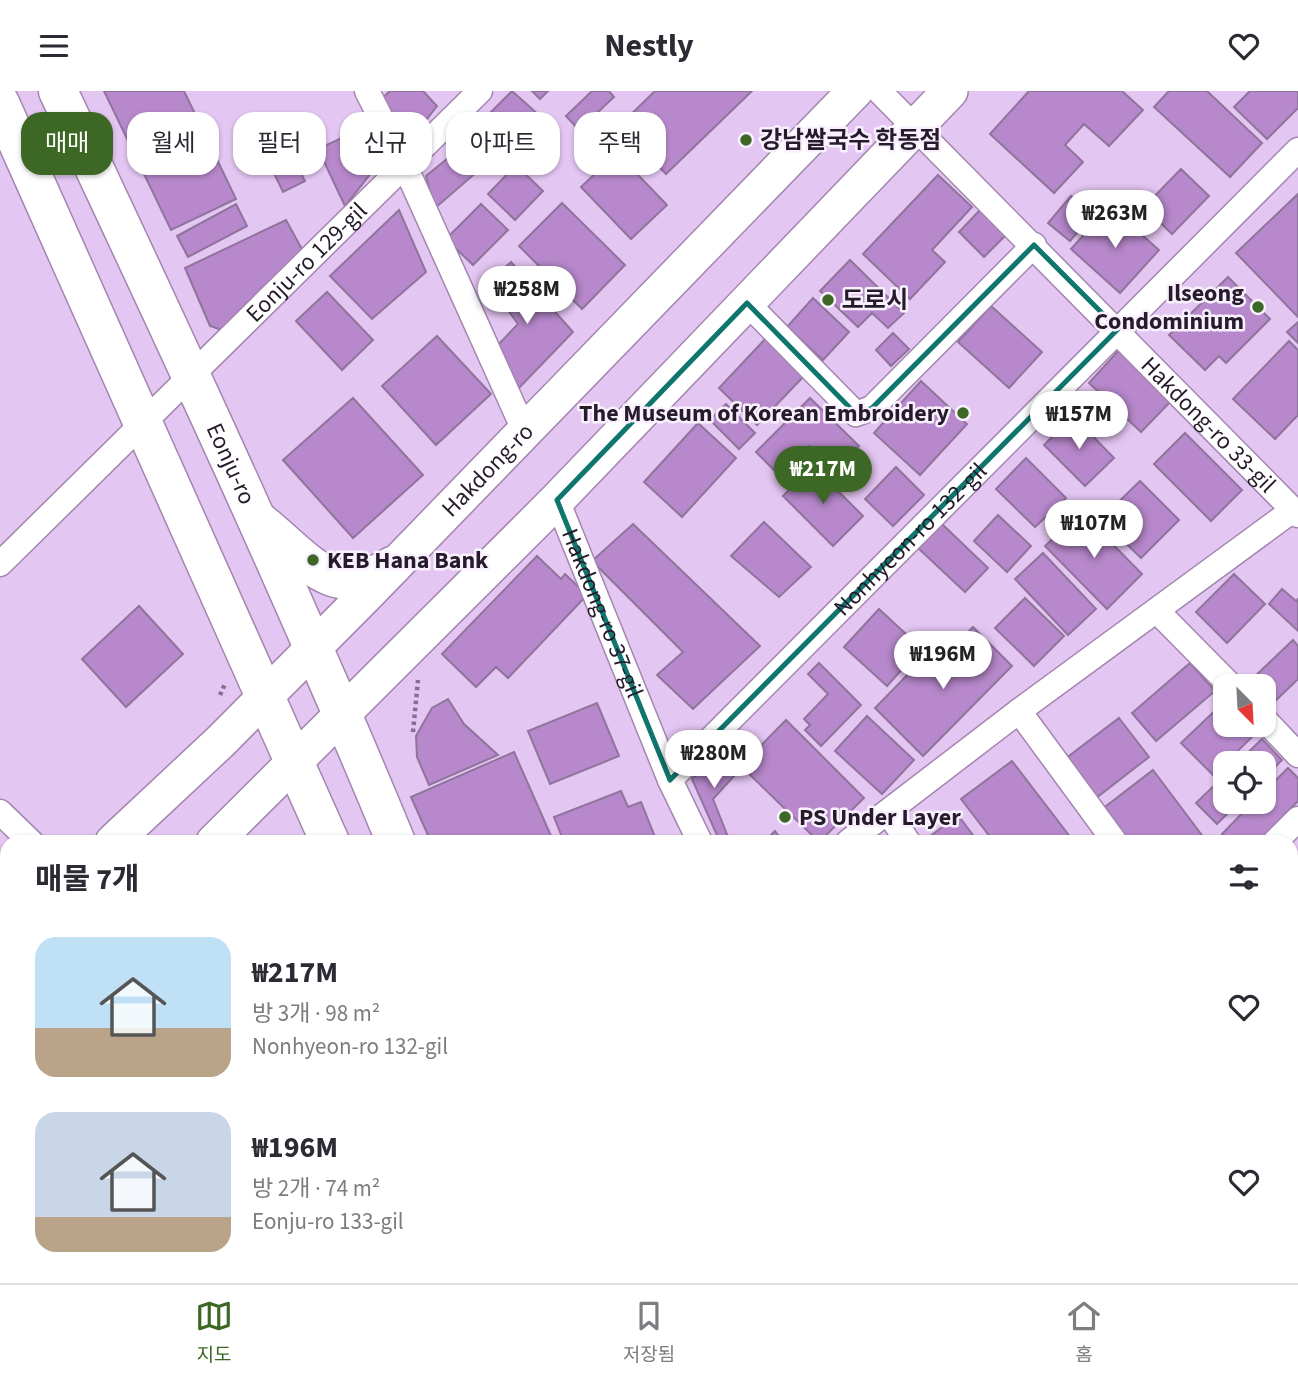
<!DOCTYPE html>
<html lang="ko">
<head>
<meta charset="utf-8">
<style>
  :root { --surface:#fff; --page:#f7f7f7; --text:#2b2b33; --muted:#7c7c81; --line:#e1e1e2; --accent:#3d6724 }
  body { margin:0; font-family:"Source Sans 3","Noto Sans KR",sans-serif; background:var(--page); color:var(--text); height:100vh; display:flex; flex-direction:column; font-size:26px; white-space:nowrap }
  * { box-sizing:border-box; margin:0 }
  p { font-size:23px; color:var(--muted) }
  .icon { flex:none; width:38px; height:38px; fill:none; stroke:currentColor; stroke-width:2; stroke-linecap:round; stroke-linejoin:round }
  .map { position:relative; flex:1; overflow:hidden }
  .details { position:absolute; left:0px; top:744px; width:1298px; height:450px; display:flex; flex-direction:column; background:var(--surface); border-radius:21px 21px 0 0; box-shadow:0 2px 5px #0004 }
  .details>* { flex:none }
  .banner { position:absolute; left:21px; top:21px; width:700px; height:63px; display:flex; gap:14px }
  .needle { width:46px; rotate:156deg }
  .buttons { position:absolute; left:1213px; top:583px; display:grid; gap:14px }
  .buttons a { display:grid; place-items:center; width:63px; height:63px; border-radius:14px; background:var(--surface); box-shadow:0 2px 5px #0004; font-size:35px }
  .price { position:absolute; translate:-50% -60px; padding:0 16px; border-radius:24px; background:#fff; color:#222; font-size:23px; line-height:46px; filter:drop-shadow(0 2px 4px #0008) }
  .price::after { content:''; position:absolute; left:50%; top:42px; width:21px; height:16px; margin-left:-10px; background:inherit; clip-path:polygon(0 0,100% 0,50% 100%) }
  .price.on { background:var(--accent); color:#fff }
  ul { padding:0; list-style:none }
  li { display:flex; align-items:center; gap:21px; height:175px; padding:0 35px }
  li span { display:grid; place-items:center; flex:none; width:196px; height:140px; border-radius:21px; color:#555 }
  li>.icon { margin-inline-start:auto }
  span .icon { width:84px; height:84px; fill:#fffc; stroke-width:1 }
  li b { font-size:30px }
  h2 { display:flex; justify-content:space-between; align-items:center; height:84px; padding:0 35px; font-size:30px }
  .tag { padding:0 24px; border-radius:21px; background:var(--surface); box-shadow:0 2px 5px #0004; font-size:24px; line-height:63px }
  .tag.on { background:var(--accent); color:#fff }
  header { display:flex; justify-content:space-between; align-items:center; height:91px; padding:0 35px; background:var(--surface); font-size:32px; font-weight:700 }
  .menu { display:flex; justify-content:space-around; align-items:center; height:98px; border-top:2px solid var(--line); background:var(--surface); font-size:19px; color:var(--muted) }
  .menu a { display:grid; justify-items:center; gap:4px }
  .menu .on { color:var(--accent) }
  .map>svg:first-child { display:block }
  .green { fill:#ce9e56 }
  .building { fill:#b788cb; stroke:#8f749c; stroke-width:2 }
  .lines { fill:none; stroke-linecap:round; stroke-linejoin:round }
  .service-casing { stroke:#a386af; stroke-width:15 }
  .minor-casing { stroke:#a386af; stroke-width:27 }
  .secondary-casing { stroke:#a386af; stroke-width:38 }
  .primary-casing { stroke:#a386af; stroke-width:41 }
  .path { stroke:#85718f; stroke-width:4.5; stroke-dasharray:3.5 3.5; stroke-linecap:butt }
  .service { stroke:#fff; stroke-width:12 }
  .minor { stroke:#fff; stroke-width:24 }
  .secondary { stroke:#fff; stroke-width:35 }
  .primary { stroke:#fff; stroke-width:38 }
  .marked { fill:none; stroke:#0f766e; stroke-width:5; stroke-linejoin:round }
  .poi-dot { fill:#3d6724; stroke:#f9f0fe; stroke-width:2.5 }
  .labels { text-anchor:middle; stroke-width:5; stroke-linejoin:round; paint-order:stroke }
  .poi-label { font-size:24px; font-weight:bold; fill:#261b2b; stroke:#f9f0fe; text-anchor:start }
  .street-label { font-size:24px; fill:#261b2b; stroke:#f9f0fe }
</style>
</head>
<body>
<header><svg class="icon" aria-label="menu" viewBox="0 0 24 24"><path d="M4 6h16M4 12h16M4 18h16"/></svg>Nestly<svg class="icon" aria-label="heart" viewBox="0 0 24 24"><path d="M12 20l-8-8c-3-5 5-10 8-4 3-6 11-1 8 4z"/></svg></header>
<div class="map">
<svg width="1298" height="1192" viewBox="0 0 1298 1192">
  <rect width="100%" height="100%" fill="#e4c6f2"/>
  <path class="green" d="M1292,1039L1298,1047V1176L1292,1181Z"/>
  <path class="building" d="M104,0H184L236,108L171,139Z
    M390,0H423L437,15L416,42L400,43L381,8Z
    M512,0L540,25L505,60L478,34Z
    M532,0H548L540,8Z
    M592,0H609L614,6L579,39L566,25Z
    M655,0H752L666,83L619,35Z
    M1029,0H1122L1143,19L1109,55L1084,33L1065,54L1083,71L1054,102L990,43Z
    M1169,0H1207L1262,52L1230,86L1154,16Z
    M1250,0H1298V17L1267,48L1234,16Z
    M363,37L379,72L345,115L318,58Z
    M474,46L494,66L434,118L426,85Z
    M617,62L667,114L631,148L581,96Z
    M293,66L305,90L283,101L271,76Z
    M516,74L543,100L515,129L488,103Z
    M1181,78L1209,105L1172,143L1144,116Z
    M938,84L972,116L932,159L945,171L910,208L863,163Z
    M1298,103V226L1236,162Z
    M1071,105L1093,123L1070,150L1048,132Z
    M562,112L625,174L582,218L519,155Z
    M236,113L247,135L188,166L177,145Z
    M481,113L508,139L473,174L446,148Z
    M1110,115L1159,159L1120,202L1071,158Z
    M399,119L426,181L372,228L330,185Z
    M980,119L1006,144L984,166L959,141Z
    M286,129L303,160L225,240L210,235L185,177Z
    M850,169L904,222L888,237L872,222L858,236L820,200Z
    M511,171L573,241L517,299L497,255L518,233L488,192Z
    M1228,186L1270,228L1226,272L1219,265L1205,279L1169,244Z
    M327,201L373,249L342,279L296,230Z
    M813,207L849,241L823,269L787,236Z
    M991,215L1042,261L1009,297L958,251Z
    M1298,231V252L1287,241Z
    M893,242L909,258L891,275L876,259Z
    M437,245L491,303L436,354L382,295Z
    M768,245L807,282L757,334L719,297Z
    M1289,250L1298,259V324L1275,348L1233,308Z
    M1120,258L1173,308L1141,341L1089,292Z
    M921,290L967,333L920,384L874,342Z
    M353,307L423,384L353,447L283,369Z
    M810,307L859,355L834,380L809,355L779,384L756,361Z
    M726,313L755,342L739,358L710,329Z
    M1073,325L1114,367L1085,395L1044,354Z
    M698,332L736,367L682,426L644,391Z
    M1185,342L1242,399L1211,430L1154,373Z
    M1026,367L1066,407L1035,436L996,398Z
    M813,375L863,425L833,455L783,405Z
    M896,376L924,404L893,435L865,408Z
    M1140,390L1179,429L1141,467L1101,428Z
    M1081,421L1142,483L1107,518L1045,455Z
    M998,424L1031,455L1007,481L974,450Z
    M764,431L811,476L779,506L731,465Z
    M633,433L760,555L693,618L657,584L683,561L592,470Z
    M942,433L988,477L965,501L918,457Z
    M1043,462L1096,518L1068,544L1015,488Z
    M537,465L561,488L565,483L587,504L508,587L496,576L476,596L442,563Z
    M1234,483L1265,513L1227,552L1196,521Z
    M1282,498L1296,510L1298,508V540L1269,513Z
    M1025,507L1064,545L1034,575L995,537Z
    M139,515L183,563L126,616L82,568Z
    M879,518L921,557L887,595L844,556Z
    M973,536L1012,575L923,665L875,617L923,568L932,577Z
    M1293,549L1298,555V588L1273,612L1264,603V595H1256L1251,589Z
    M819,572L861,614L821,655L805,639L810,634L804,628L828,603L808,583Z
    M1190,572L1215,600L1156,650L1132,622Z
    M448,608L464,633L498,664L429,694L417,666L416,645L432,617Z
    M597,612L619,665L550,693L528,640Z
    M1222,613L1225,616V634H1242L1253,645L1213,684L1181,652Z
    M867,625L914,669L882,703L835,660Z
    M1119,627L1149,666L1096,707L1065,668Z
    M786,629L864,707L819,751L741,675Z
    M1262,648L1282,669L1264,687V672H1237Z
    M514,661L552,747L544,751H431L411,706Z
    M719,661L736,683L713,708L730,751H720L692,688Z
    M1012,670L1074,751H994L961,708Z
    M1288,677L1298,687V710L1258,751H1230L1222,743L1254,710H1264V701Z
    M1153,679L1207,751H1125L1101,719Z
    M1225,684V710H1240L1217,733L1196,712Z
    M621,700L628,716L641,711L657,751H564L554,726Z
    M958,724L978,751H931L928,747Z
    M775,740L783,751H764Z
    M1292,777L1298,792V825L1292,828Z
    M1298,841V897H1297L1292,886V844Z
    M7,1020V1075L0,1067V1026Z
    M0,1077L7,1084V1157L0,1164Z
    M87,1186H156L160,1192H91Z
    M180,1186H208L201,1192H185Z
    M847,1186H887L892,1192H840Z
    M902,1186H1087L1088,1188L1082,1192H906Z"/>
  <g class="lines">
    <g class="service-casing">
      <path id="service" d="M1292,902L1298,916"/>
    </g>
    <g class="minor-casing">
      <g id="minor">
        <path d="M367,0L405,75L524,339"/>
        <path id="s1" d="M879,0L1298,424"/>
        <path d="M747,212L856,323L872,317L1034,154"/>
        <path id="s2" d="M557,409L670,689L700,751"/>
        <path id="s3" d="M0,473L480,0"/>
        <path d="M1157,520L1231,595"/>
        <path d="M1019,620L1115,751"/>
        <path d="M1264,628L1298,664"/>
        <path id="s4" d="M670,689L1298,59"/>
        <path d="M0,721L31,751"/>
        <path d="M888,721L908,751"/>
        <path d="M848,751L1019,620L1293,419"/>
        <path d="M1275,751L1298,728"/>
        <path d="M271,1192L278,1186"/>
        <path d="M687,1192L695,1186"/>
      </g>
    </g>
    <g class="secondary-casing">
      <g id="secondary">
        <path id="s5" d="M113,751L221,650L369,501L855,0"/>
        <path d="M214,751L557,409L950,0"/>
        <path d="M0,862L7,855"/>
        <path d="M0,962L7,955"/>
      </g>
    </g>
    <g class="primary-casing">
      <g id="primary">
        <path id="s6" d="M58,0C175,248 291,497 396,751"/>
        <path d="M0,12L330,751"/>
        <path d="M260,431C305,466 332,513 392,475"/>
        <path d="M520,1186L523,1192"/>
        <path d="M583,1186L585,1192"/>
      </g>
    </g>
    <path class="path" d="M220,604L225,593
      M413,641L418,589"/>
    <use href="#service" class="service"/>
    <use href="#minor" class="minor"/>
    <use href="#secondary" class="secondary"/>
    <use href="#primary" class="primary"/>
  </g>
  <path class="marked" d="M1034,154L1118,238L670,689L557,409L747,212L856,323L872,317Z"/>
  <g class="poi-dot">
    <circle cx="746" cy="49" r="7"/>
    <circle cx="828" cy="209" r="7"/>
    <circle cx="1258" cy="216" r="7"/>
    <circle cx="963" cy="322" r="7"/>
    <circle cx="313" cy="469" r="7"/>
    <circle cx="785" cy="726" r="7"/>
  </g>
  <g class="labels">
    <g class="poi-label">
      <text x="760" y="57">강남쌀국수 학동점</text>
      <text x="1244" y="210" text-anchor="end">Ilseong<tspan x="1244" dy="28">Condominium</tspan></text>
      <text x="842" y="217">도로시</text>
      <text x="949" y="330" text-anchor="end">The Museum of Korean Embroidery</text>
      <text x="327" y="477">KEB Hana Bank</text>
      <text x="799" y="734">PS Under Layer</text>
    </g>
    <g class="street-label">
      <text dy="8" stroke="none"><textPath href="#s3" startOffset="430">Eonju-ro 129-gil</textPath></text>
      <text dy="8" stroke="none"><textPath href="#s1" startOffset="469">Hakdong-ro 33-gil</textPath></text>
      <text dy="8" stroke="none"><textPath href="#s6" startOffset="411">Eonju-ro</textPath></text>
      <text dy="8" stroke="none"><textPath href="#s5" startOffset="528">Hakdong-ro</textPath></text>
      <text dy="8" stroke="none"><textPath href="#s4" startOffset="340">Nonhyeon-ro 132-gil</textPath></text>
      <text dy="8" stroke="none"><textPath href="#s2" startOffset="122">Hakdong-ro 37-gil</textPath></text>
    </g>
  </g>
</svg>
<div class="buttons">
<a><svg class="needle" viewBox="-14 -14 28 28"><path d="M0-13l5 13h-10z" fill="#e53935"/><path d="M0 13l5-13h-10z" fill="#7c7c81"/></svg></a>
<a><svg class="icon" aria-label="locate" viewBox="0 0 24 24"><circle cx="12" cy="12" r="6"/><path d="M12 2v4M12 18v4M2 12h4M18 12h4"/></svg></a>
</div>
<b class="price" style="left:1115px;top:159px">₩263M</b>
<b class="price" style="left:527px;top:235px">₩258M</b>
<b class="price" style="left:1079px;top:360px">₩157M</b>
<b class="price on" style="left:823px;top:415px">₩217M</b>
<b class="price" style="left:1094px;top:469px">₩107M</b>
<b class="price" style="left:943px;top:600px">₩196M</b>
<b class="price" style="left:714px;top:699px">₩280M</b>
<div class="banner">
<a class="tag on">매매</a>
<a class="tag">월세</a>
<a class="tag">필터</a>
<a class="tag">신규</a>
<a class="tag">아파트</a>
<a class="tag">주택</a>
</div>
<section class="details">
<h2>매물 7개<svg class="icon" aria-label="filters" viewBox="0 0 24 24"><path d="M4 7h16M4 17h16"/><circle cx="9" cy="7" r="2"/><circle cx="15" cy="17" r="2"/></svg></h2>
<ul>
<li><span style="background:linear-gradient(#bfe0f5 65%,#b9a48a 0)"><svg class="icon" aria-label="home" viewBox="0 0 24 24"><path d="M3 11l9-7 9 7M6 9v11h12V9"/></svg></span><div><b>₩217M</b><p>방 3개 · 98 m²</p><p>Nonhyeon-ro 132-gil</p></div><svg class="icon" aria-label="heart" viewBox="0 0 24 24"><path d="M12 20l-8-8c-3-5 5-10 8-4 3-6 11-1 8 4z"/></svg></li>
<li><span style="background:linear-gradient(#c9d6e8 75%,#b9a48a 0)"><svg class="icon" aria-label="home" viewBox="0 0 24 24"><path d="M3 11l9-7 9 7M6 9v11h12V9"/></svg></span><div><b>₩196M</b><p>방 2개 · 74 m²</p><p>Eonju-ro 133-gil</p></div><svg class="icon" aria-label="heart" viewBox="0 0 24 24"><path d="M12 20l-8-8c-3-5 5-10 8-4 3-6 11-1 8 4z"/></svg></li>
</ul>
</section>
</div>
<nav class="menu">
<a class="on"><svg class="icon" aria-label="map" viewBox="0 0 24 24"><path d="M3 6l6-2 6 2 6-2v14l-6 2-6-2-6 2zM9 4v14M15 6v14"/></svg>지도</a>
<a><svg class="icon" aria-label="saved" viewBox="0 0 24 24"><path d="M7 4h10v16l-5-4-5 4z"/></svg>저장됨</a>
<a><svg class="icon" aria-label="home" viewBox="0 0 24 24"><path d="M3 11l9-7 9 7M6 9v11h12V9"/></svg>홈</a>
</nav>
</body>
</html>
